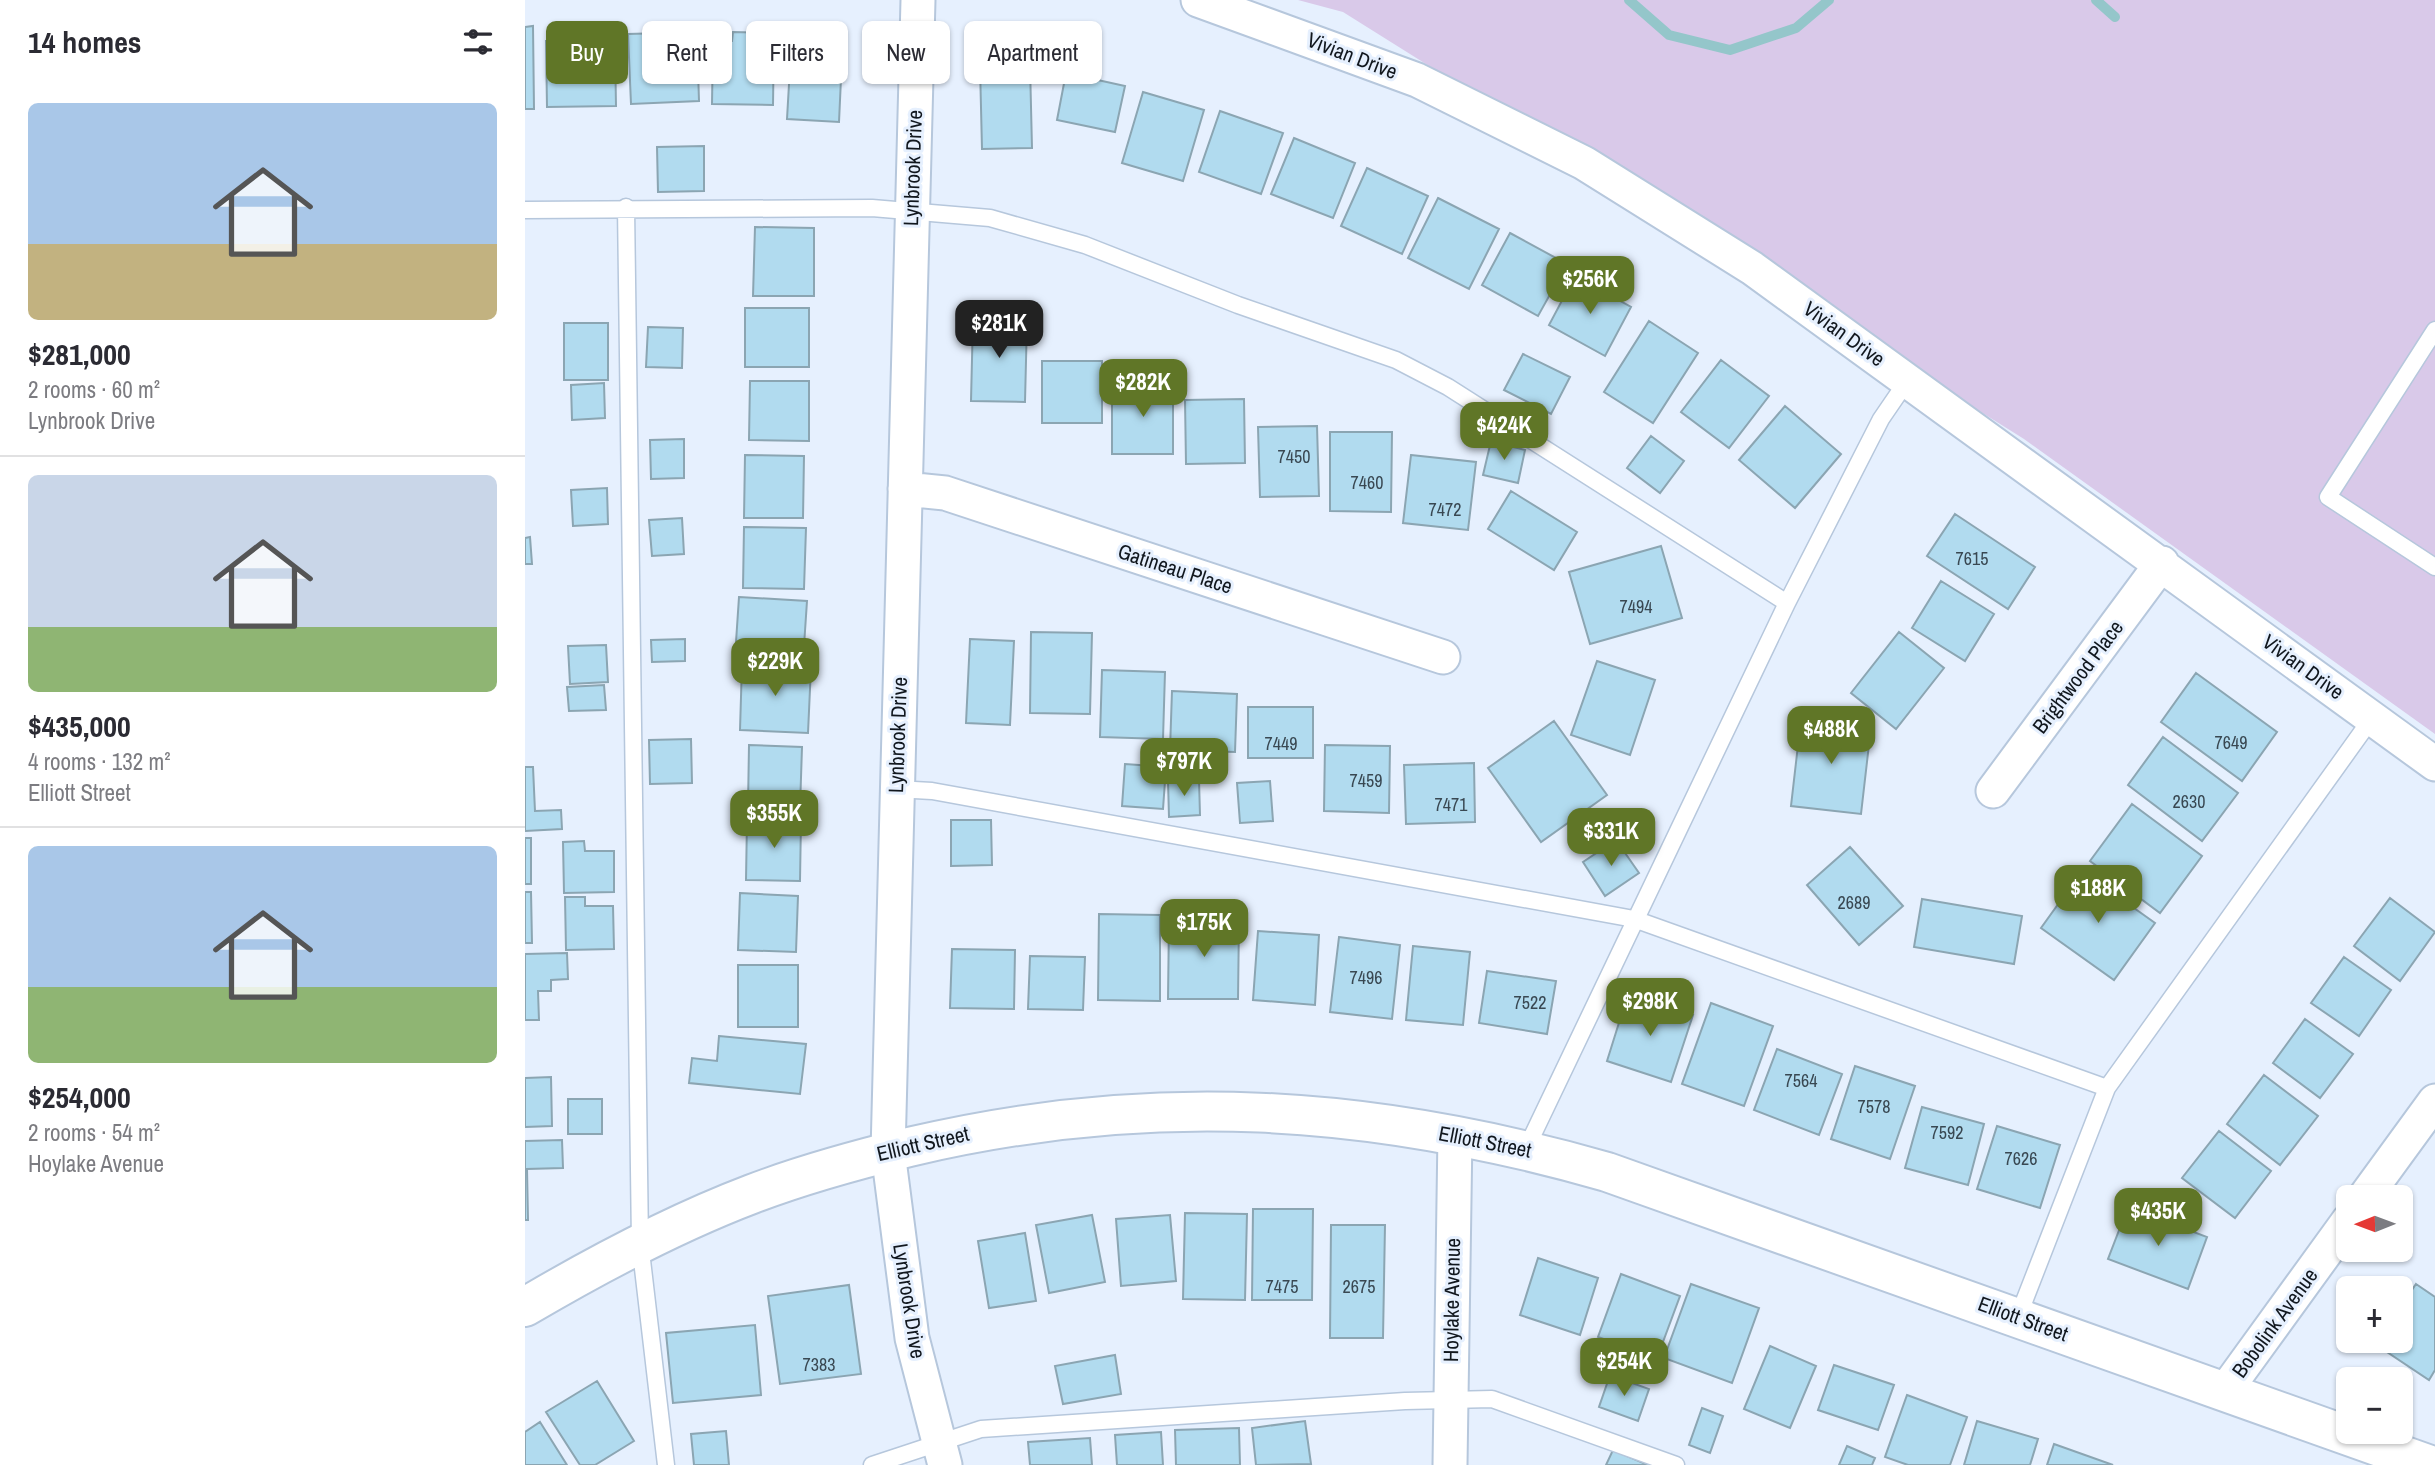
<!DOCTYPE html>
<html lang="en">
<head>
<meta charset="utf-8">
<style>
  :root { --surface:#fff; --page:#f7f7f7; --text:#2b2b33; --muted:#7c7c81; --line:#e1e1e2; --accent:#607627 }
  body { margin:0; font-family:"Archivo Narrow",sans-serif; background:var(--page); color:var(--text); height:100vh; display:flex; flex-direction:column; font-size:26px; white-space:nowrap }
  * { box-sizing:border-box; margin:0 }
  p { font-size:23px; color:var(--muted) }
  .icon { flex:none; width:38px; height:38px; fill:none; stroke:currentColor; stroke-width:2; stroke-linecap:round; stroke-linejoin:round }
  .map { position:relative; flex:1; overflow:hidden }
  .details { display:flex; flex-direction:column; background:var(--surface); width:525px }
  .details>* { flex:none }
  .hud { position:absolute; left:21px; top:21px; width:665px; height:63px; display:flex; gap:14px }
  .needle { width:46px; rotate:269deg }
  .buttons { position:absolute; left:1811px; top:1185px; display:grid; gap:14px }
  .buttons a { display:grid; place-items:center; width:77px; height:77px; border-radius:10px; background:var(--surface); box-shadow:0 2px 5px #0004; font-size:35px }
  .price { position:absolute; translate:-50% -60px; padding:0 16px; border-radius:14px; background:var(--accent); color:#fff; font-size:23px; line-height:46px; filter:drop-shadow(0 2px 4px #0008) }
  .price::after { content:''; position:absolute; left:50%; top:42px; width:21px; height:16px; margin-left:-10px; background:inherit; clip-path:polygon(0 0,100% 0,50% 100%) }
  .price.active { background:#222; color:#fff }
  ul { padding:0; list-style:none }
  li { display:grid; align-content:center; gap:14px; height:371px; padding:0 28px }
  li+li { border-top:2px solid var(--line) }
  li span { display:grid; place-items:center; height:217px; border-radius:10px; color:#555 }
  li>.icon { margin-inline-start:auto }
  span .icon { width:126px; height:126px; fill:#fffc; stroke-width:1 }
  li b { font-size:30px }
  h2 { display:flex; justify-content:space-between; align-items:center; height:84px; padding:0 28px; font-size:30px }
  .tag { padding:0 24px; border-radius:10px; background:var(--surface); box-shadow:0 2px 5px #0004; font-size:24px; line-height:63px }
  .tag.active { background:var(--accent); color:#fff }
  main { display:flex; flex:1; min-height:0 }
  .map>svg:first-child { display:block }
  .green { fill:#d9c9e9 }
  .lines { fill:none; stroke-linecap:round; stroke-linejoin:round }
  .stream { stroke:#94c6ca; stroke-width:10 }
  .building { fill:#b1dbef; stroke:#8ba5b2; stroke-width:2 }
  .service-casing { stroke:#b6c7dc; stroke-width:19 }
  .minor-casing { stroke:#b6c7dc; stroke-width:37 }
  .tertiary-casing { stroke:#b6c7dc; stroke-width:42 }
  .service { stroke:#fff; stroke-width:16 }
  .minor { stroke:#fff; stroke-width:33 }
  .tertiary { stroke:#fff; stroke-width:38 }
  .labels { text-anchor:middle; stroke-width:6; stroke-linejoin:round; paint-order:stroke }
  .number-label { font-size:18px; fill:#394852 }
  .street-label { font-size:21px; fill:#11171e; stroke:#e6f0fe }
</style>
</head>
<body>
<main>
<section class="details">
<h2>14 homes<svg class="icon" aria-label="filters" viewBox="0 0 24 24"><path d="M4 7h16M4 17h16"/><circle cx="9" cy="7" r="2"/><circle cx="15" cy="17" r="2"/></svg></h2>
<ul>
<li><span style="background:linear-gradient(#a9c7e8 65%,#c2b280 0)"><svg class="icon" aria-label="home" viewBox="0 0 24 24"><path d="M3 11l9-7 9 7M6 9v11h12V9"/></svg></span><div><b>$281,000</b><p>2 rooms · 60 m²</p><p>Lynbrook Drive</p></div></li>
<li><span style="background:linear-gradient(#c9d6e8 70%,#8fb573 0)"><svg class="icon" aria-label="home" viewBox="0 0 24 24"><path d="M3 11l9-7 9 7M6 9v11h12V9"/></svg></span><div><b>$435,000</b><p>4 rooms · 132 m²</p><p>Elliott Street</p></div></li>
<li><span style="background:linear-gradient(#a9c7e8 65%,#8fb573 0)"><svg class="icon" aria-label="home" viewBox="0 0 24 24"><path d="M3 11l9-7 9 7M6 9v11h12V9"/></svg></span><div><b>$254,000</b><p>2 rooms · 54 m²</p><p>Hoylake Avenue</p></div></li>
</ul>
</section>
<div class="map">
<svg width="1910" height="1465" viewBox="0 0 1910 1465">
  <rect width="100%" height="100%" fill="#e6f0fe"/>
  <path class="green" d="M773,0H1910V734L1499,439L818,12Z"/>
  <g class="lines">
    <path class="stream" d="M1104,0L1144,35L1205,50L1271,28L1304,0
      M1571,0L1590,17"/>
  </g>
  <path class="building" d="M8,26L9,109H0V27Z
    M208,32L249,33L248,105L187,104L188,41H207Z
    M267,32L318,35L314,122L262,119Z
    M138,33V39L172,38L174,101L106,104L103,34Z
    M62,40V47H90L91,106L22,107L21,41Z
    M505,65L507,148L457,149L455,66Z
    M541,73L600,86L590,132L532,120Z
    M618,92L679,110L658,181L597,163Z
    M695,111L758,133L736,194L674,172Z
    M769,138L830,163L808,218L746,194Z
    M179,146V191L133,192L132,147Z
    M842,168L903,196L877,254L816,226Z
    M913,198L974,229L944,289L883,258Z
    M230,227L289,228V296H228Z
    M985,233L1042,264L1013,316L957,285Z
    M1050,276L1106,307L1080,356L1024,325Z
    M220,308H284V367H220Z
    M448,318L502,320L500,402L446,401Z
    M1124,321L1173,353L1128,423L1079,392Z
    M39,323H83V380H39Z
    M123,327L158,328L157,368L121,367Z
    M998,354L1045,377L1026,414L979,390Z
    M1196,360L1244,396L1204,448L1156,412Z
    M517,361H577V423H517Z
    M225,381H284V441L224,440Z
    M79,383L80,418L47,420L46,385Z
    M587,384H648V454H587Z
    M719,399L720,463L661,464L660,400Z
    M1260,406L1316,454L1270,508L1214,460Z
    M792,426L794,496L735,497L733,427Z
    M805,432H867L866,512L805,511Z
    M1126,436L1159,461L1135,493L1102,468Z
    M159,439V478L126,479L125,440Z
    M966,441L1000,450L993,483L958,475Z
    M220,455L279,456L278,518H219Z
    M886,455L951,462L943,530L878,523Z
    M82,488L83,524L48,526L46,490Z
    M986,491L1052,532L1029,570L963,529Z
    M1430,514L1510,567L1483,609L1402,556Z
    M157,518L159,554L127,556L124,520Z
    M219,527L281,528L279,589L218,588Z
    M5,537L7,564H0V538Z
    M1136,546L1157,618L1065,644L1044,572Z
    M1416,581L1469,614L1440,661L1387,628Z
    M214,597L282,601L278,661L210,657Z
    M506,632L567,633L565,714L505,713Z
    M1374,632L1419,668L1371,729L1326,693Z
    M160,639V661L127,662L126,640Z
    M445,639L489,641L485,725L441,723Z
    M81,645L83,682L45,684L43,646Z
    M1072,661L1130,680L1105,755L1046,735Z
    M217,664L286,667L283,733L215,730Z
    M577,670L640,672L638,739L575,737Z
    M1671,673L1752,732L1717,781L1636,722Z
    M79,685L81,710L44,711L42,687Z
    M647,691L712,694L710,752L645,750Z
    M723,707H788V758H723Z
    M1276,719L1346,727L1336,814L1266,806Z
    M1029,721L1082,795L1016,842L963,768Z
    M1638,737L1713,793L1677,841L1603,785Z
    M166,739L167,783L125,784L124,740Z
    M224,745L277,747L275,808L223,806Z
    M800,745L865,746L864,813L799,811Z
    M949,763L950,822L881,824L879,765Z
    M600,764L641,767L638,809L597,806Z
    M0,767H8L10,811L36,810L37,829L0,831Z
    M674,780L675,815L644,817L643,781Z
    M745,781L748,821L715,823L712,783Z
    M1607,804L1677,856L1635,913L1565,861Z
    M222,820H276L275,881L221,880Z
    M426,820H466L467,865L426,866Z
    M0,838H6V884H0Z
    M1091,840L1114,873L1080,896L1058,862Z
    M59,841L60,851H89V892L39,893L38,842Z
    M1325,847L1378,906L1334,945L1282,885Z
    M1557,871L1630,923L1589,980L1516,928Z
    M0,892H6L7,943H0Z
    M215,893L273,896L271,952L213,950Z
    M40,897H60V906H88L89,949L41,950Z
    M1865,898L1910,932L1875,981L1829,946Z
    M1397,899L1497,916L1489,964L1389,947Z
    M574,914L635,915V1001L573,1000Z
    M644,920H714L713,999H643Z
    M733,931L794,935L790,1005L728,1000Z
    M814,937L875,945L867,1019L805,1012Z
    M888,946L945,952L938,1025L881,1020Z
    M427,949L490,950L489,1009L425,1008Z
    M42,953L43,979L26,980V991H13L14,1020H0V954Z
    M505,956L560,957L558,1010L503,1009Z
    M1819,957L1866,990L1834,1036L1786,1003Z
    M213,965H273V1027H213Z
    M962,971L1031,981L1022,1034L954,1023Z
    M1103,994L1168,1015L1146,1082L1082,1061Z
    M1186,1003L1248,1026L1219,1106L1157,1084Z
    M1780,1019L1828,1054L1795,1098L1748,1063Z
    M194,1036L281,1044L275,1094L164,1083L167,1058L192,1061Z
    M1252,1049L1317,1074L1294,1135L1229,1110Z
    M1330,1066L1390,1086L1365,1159L1306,1139Z
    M1739,1075L1793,1116L1755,1165L1702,1124Z
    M26,1077L27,1126L0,1127V1078Z
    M43,1099H77V1134H43Z
    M1397,1107L1459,1124L1443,1185L1380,1168Z
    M1472,1126L1535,1145L1515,1208L1452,1189Z
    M1694,1131L1746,1171L1710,1218L1657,1178Z
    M37,1140L38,1168L2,1169L3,1220H0V1141Z
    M1603,1207L1682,1237L1663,1289L1583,1259Z
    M728,1209H788L787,1300H727Z
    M660,1213L722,1214L720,1300L658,1299Z
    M567,1215L580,1282L524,1293L511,1225Z
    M645,1215L651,1281L596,1286L591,1219Z
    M806,1225H860L858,1338H805Z
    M500,1233L511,1301L464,1308L453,1241Z
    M1013,1258L1073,1278L1055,1335L995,1315Z
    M1096,1274L1155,1296L1132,1358L1073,1337Z
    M1166,1284L1234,1308L1207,1383L1139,1358Z
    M1891,1284L1910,1297V1370L1904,1380L1850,1344L1853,1340H1876V1306Z
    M324,1285L336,1374L255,1384L243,1296Z
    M230,1325L236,1395L148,1403L141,1333Z
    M1245,1346L1291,1366L1265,1428L1219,1409Z
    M590,1355L596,1394L538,1404L530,1366Z
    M1309,1365L1369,1385L1353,1430L1293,1410Z
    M1085,1375L1124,1389L1113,1421L1074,1407Z
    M72,1381L109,1441L70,1465H55L21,1412Z
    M1382,1395L1442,1417L1425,1465H1383L1360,1457Z
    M1177,1408L1198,1416L1185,1453L1164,1445Z
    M780,1421L786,1464L731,1465L727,1428Z
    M1452,1421L1513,1439L1505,1465H1439Z
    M15,1422L42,1465H0V1432Z
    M714,1428L715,1465H651L650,1430Z
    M201,1431L204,1465H169L166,1434Z
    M636,1432L638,1465H592L590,1435Z
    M565,1438L567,1465H505L503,1442Z
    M1529,1444L1588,1465H1522Z
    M1322,1446L1350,1458L1347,1465H1314Z
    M1088,1450L1123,1465H1081Z"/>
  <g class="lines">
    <g class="service-casing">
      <path id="service" d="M101,207L115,1243L141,1465
        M0,210L347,208L465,218L560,245L713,305L871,360L923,387L1262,603
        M1910,330L1803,497L1910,567
        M371,789L407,791L1109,919L1582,1088
        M1001,1149L1262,603L1356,419L1382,381
        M1493,1317L1582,1088L1847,718
        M347,1465L456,1429L880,1401L967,1399L1151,1465"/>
    </g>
    <g class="minor-casing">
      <path id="minor" d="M393,0L363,1152L387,1338L420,1465
        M673,0L892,80L1059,163L1227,268L1910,764
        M380,489L420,493L918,657
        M1468,791L1637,563
        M1840,1197L1910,1101
        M1700,1391L1824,1220
        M925,1465L930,1134"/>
    </g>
    <g class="tertiary-casing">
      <path id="tertiary" d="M0,1307C73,1264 148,1224 227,1194C279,1174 331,1160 384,1147C625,1090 845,1104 1082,1172L1905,1465"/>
    </g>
    <use href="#service" class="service"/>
    <use href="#minor" class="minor"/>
    <use href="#tertiary" class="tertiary"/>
  </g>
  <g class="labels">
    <g class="number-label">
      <text x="769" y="463">7450</text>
      <text x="842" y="489">7460</text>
      <text x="920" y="516">7472</text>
      <text x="1447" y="565">7615</text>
      <text x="1111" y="613">7494</text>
      <text x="1706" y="749">7649</text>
      <text x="756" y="750">7449</text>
      <text x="841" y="787">7459</text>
      <text x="1664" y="808">2630</text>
      <text x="926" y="811">7471</text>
      <text x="1329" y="909">2689</text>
      <text x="841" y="984">7496</text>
      <text x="1005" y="1009">7522</text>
      <text x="1276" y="1087">7564</text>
      <text x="1349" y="1113">7578</text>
      <text x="1422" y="1139">7592</text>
      <text x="1496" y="1165">7626</text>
      <text x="757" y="1293">7475</text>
      <text x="834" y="1293">2675</text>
      <text x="294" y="1371">7383</text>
    </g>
    <g class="street-label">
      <text transform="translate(827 56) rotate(21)" y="7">Vivian Drive</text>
      <text transform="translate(388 168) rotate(-88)" y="7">Lynbrook Drive</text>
      <text transform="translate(1319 334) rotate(36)" y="7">Vivian Drive</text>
      <text transform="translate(650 569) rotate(18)" y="7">Gatineau Place</text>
      <text transform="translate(1778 667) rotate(36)" y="7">Vivian Drive</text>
      <text transform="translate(1553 677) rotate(-53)" y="7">Brightwood Place</text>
      <text transform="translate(373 735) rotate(-88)" y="7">Lynbrook Drive</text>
      <text transform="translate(960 1142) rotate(11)" y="7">Elliott Street</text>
      <text transform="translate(398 1144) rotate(-13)" y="7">Elliott Street</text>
      <text transform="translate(927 1300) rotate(-89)" y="7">Hoylake Avenue</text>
      <text transform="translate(384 1301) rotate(81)" y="7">Lynbrook Drive</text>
      <text transform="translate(1498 1319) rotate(20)" y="7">Elliott Street</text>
      <text transform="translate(1750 1323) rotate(-54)" y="7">Bobolink Avenue</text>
    </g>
  </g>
</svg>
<div class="buttons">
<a><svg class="needle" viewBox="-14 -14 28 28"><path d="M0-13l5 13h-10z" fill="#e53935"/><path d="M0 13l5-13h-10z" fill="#7c7c81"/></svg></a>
<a>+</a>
<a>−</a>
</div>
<b class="price" style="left:1065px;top:316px">$256K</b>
<b class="price active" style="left:474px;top:360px">$281K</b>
<b class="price" style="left:618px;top:419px">$282K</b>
<b class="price" style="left:979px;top:462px">$424K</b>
<b class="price" style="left:250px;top:698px">$229K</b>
<b class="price" style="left:1306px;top:766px">$488K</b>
<b class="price" style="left:659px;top:798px">$797K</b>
<b class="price" style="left:249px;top:850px">$355K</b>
<b class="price" style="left:1086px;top:868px">$331K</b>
<b class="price" style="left:1573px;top:925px">$188K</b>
<b class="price" style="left:679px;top:959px">$175K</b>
<b class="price" style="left:1125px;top:1038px">$298K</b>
<b class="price" style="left:1633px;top:1248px">$435K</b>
<b class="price" style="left:1099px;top:1398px">$254K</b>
<div class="hud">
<a class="tag active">Buy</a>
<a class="tag">Rent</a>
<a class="tag">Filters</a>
<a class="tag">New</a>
<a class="tag">Apartment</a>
</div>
</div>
</main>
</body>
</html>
